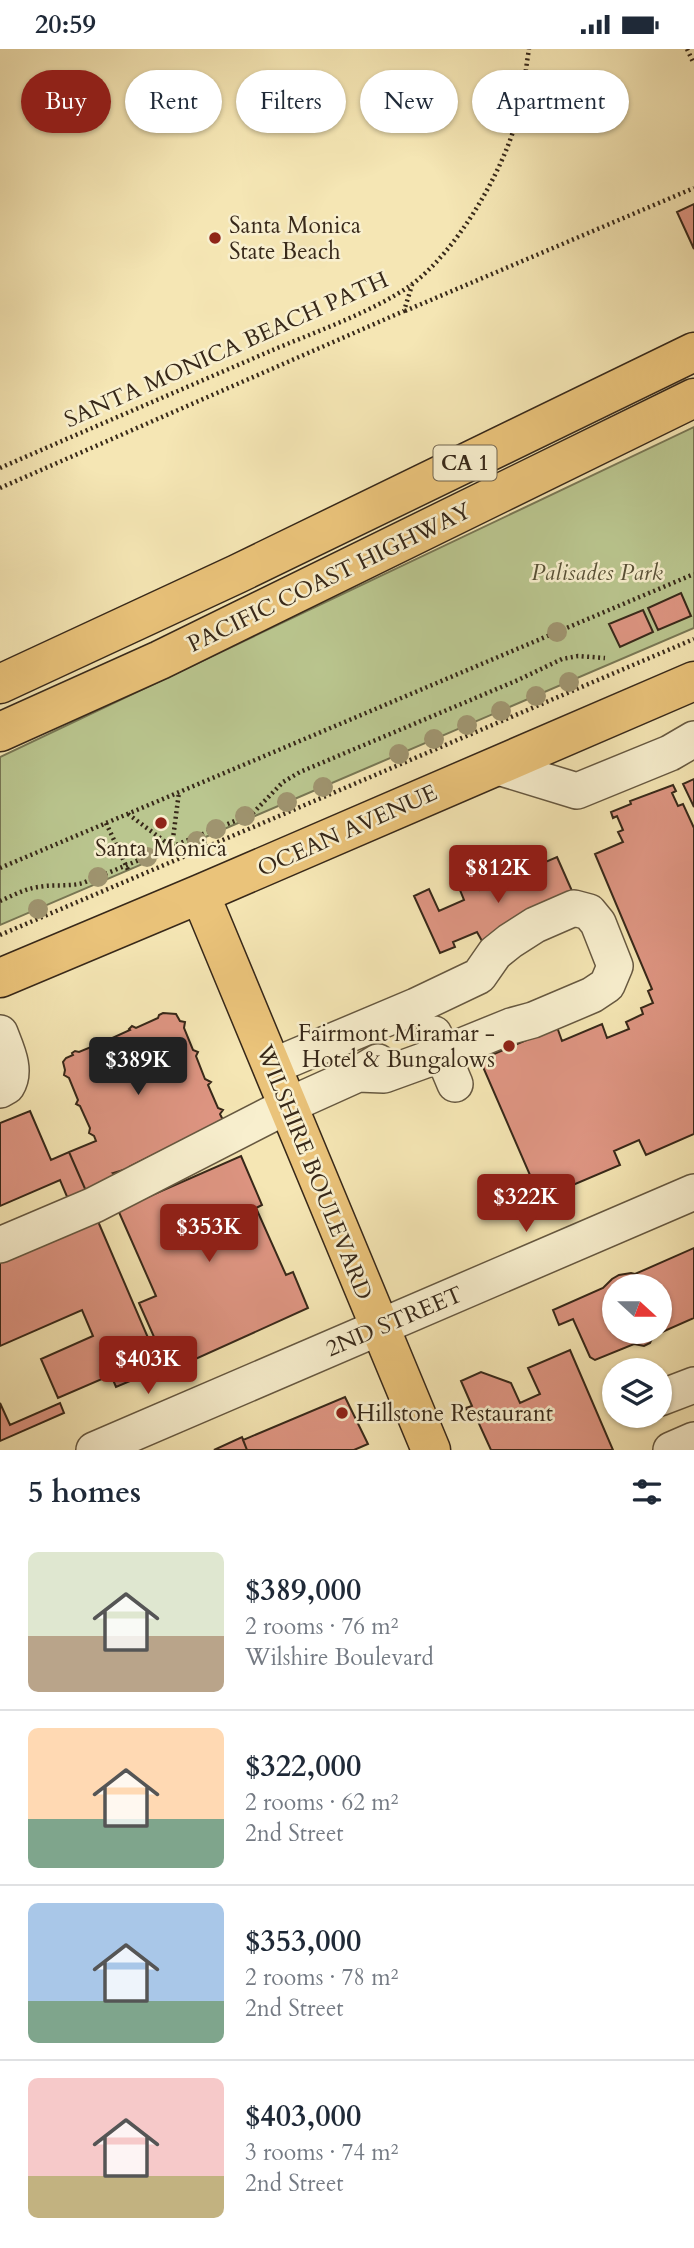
<!DOCTYPE html>
<html lang="en">
<head>
<meta charset="utf-8">
<style>
  :root { --surface:#fff; --page:#f6f6f7; --text:#1f2937; --muted:#747a83; --line:#e0e1e3; --accent:#8f2418 }
  body { margin:0; font-family:Cardo,serif; background:var(--page); color:var(--text); height:100vh; display:flex; flex-direction:column; font-size:26px; white-space:nowrap }
  * { box-sizing:border-box; margin:0 }
  p { font-size:23px; color:var(--muted) }
  .icon { flex:none; width:38px; height:38px; fill:none; stroke:currentColor; stroke-width:2; stroke-linecap:round; stroke-linejoin:round }
  .map { position:relative; height:1401px; overflow:hidden }
  .sheet { display:flex; flex-direction:column; background:var(--surface); flex:1 }
  .sheet>* { flex:none }
  .banner { position:absolute; left:21px; top:21px; width:653px; height:63px; display:flex; gap:14px }
  .needle { width:46px; rotate:111deg }
  .fabs { position:absolute; left:602px; top:1225px; display:grid; gap:14px }
  .fabs a { display:grid; place-items:center; width:70px; height:70px; border-radius:50%; background:var(--surface); box-shadow:0 2px 5px #0004; font-size:35px }
  .price { position:absolute; translate:-50% -60px; padding:0 16px; border-radius:7px; background:var(--accent); color:#fff; font-size:23px; line-height:46px; filter:drop-shadow(0 2px 4px #0008) }
  .price::after { content:''; position:absolute; left:50%; top:42px; width:21px; height:16px; margin-left:-10px; background:inherit; clip-path:polygon(0 0,100% 0,50% 100%) }
  .price.current { background:#222; color:#fff }
  ul { padding:0; list-style:none }
  li { display:flex; align-items:center; gap:21px; height:175px; padding:0 28px }
  li+li { border-top:2px solid var(--line) }
  li span { display:grid; place-items:center; flex:none; width:196px; height:140px; border-radius:10px; color:#555 }
  li>.icon { margin-inline-start:auto }
  span .icon { width:84px; height:84px; fill:#fffc; stroke-width:1 }
  li b { font-size:30px }
  h2 { display:flex; justify-content:space-between; align-items:center; height:84px; padding:0 28px; font-size:30px }
  .chip { padding:0 24px; border-radius:32px; background:var(--surface); box-shadow:0 2px 5px #0004; font-size:24px; line-height:63px }
  .chip.current { background:var(--accent); color:#fff }
  .status { display:flex; justify-content:space-between; align-items:center; height:49px; padding:0 35px; background:var(--surface); direction:ltr }
  .status svg { height:19px; fill:currentColor }
  .map>svg:first-child { display:block }
  .green { fill:#bac68f; stroke:#787754; stroke-width:2 }
  .building { fill:#de9582; stroke:#372819; stroke-width:2; fill-rule:evenodd }
  .lines { fill:none; stroke-linecap:round; stroke-linejoin:round }
  .minor-casing { stroke:#665840; stroke-width:38 }
  .major-casing { stroke:#372819; stroke-width:41 }
  .highway-casing { stroke:#372819; stroke-width:41 }
  .path { stroke:#372819; stroke-width:4.5; stroke-dasharray:2 3.5; stroke-linecap:butt }
  .minor { stroke:#f8efce; stroke-width:35 }
  .major { stroke:#eac37a; stroke-width:38 }
  .highway { stroke:#eac37a; stroke-width:38 }
  .tree { fill:#9f946f }
  .poi-dot { fill:#8f2418; stroke:#f8efce; stroke-width:2.5 }
  .labels { text-anchor:middle; stroke-width:5; stroke-linejoin:round; paint-order:stroke }
  .shield { fill:#f8efce; stroke:#71644f; stroke-width:2 }
  .shield-label { font-size:21px; font-weight:bold; fill:#372819 }
  .poi-label { font-size:23px; fill:#372819; stroke:#f8efce; text-anchor:start }
  .street-label { font-size:23px; fill:#372819; stroke:#f8efce }
  .park-label { font-size:23px; font-style:italic; fill:#585036; stroke:#f8efce }
</style>
</head>
<body>
<div class="status"><b>20:59</b><svg viewBox="0 0 49 12"><path d="M0 12V9h3v3zM5 12V6h3v6zM10 12V3h3v9zM15 12V0h3v12zM26 1h20v11H26zM47 4h2v5h-2z"/></svg></div>
<div class="map">
<svg width="694" height="1401" viewBox="0 0 694 1401">
  <rect width="100%" height="100%" fill="#f5e6b4"/>
  <filter id="stains"><feTurbulence type="fractalNoise" baseFrequency=".00286" numOctaves="4"/><feColorMatrix values="0 0 0 0 .2 0 0 0 0 .09 0 0 0 0 .02 0 0 0 .5 -.17"/></filter>
  <radialGradient id="worn" r=".72"><stop offset=".6" stop-color="#630" stop-opacity="0"/><stop offset="1" stop-color="#630" stop-opacity=".3"/></radialGradient>
  <path class="green" d="M694,378V579L0,876V708Z"/>
  <path class="building" d="M694,155V200L677,163Z
    M681,544L691,567L658,581L648,559Z
    M643,561L653,583L620,598L609,575Z
    M694,730V758L683,735Z
    M673,736L676,742L672,744L678,757L683,755L694,779V1085L646,1106L639,1091L614,1102L620,1116L568,1138L572,1146L539,1160L526,1128L530,1126L480,1011L557,978L562,992L602,975L607,989L629,980L626,973L643,965L641,959L653,954L648,942L652,940L595,805L623,793L618,783L623,781L617,767L613,769L611,763L631,755L630,752Z
    M557,808L576,851L482,892L477,883L453,893L455,898L440,904L414,847L429,840L439,862L464,851L460,841L477,834L480,841Z
    M163,964L176,965L180,972L185,973L184,979L193,1001L198,1003L196,1007L205,1030L211,1033L208,1036L218,1059L223,1061L220,1065L223,1071L129,1118L126,1123H123V1121L113,1124L116,1126L86,1142L69,1103L96,1092L94,1087L89,1084L90,1079L80,1057L76,1055L78,1051L69,1029L64,1026L65,1021L63,1013L66,1009L73,1006L72,1004L75,1002L79,1003L101,994L103,990L108,991L130,981L129,980L132,977L136,979L158,969L159,966Z
    M30,1062L51,1111L69,1103L86,1142L68,1150L60,1131L0,1157V1074Z
    M241,1107L262,1156L256,1159L286,1226L293,1223L308,1259L169,1322L139,1254L156,1247L118,1161Z
    M97,1170L161,1319L116,1338L111,1326L58,1349L41,1310L93,1287L82,1261L0,1297V1211Z
    M694,1199V1269L653,1287L650,1294L644,1297L634,1295L595,1311L590,1308L573,1270L559,1276L553,1261L603,1239L612,1230L619,1226L631,1224L635,1225ZM614,1237H660V1283H614Z
    M570,1301L613,1401H491L476,1368L470,1371L466,1359L472,1357L461,1332L481,1323L511,1334L520,1354L540,1345L528,1319Z
    M345,1348L368,1395L354,1401H247L243,1391Z
    M0,1354L10,1376L60,1354L64,1364L0,1392Z
    M242,1388L247,1401H214Z"/>
  <g class="lines">
    <g class="minor-casing">
      <path id="minor" d="M495,717L577,742L670,704L694,690
        M0,984C6,1000 17,1021 7,1037L0,1041
        M434,985L455,1035
        M271,1018L416,957L479,927L495,904L510,892L535,876L574,859L589,863L598,874L615,917L607,936L592,946L533,971L511,977L442,1005L384,1026L358,1025
        M0,1196L94,1156L287,1057L358,1025L378,1013
        M660,1349L694,1336
        M94,1401L694,1143
        M671,1401L694,1391"/>
    </g>
    <g class="major-casing">
      <path id="major" d="M200,845L431,1401
        M0,929L200,845L694,632"/>
    </g>
    <g class="highway-casing">
      <path id="highway" d="M0,635L237,525L694,303
        M0,683L160,611L694,349"/>
    </g>
    <path class="path" d="M687,0L694,15
      M405,262L694,139
      M0,419C89,380 178,342 268,303C312,284 373,263 411,236C456,203 501,126 516,73C523,49 525,24 529,0
      M0,439L404,262L412,236
      M128,765L171,797
      M106,774L129,823
      M172,797L179,743
      M0,819L694,525
      M0,852C12,847 24,840 38,838C53,835 68,838 83,834L252,765L283,733L300,723L518,631L562,610L578,607L605,609
      M0,886L694,590"/>
    <use href="#minor" class="minor"/>
    <use href="#major" class="major"/>
    <use href="#highway" class="highway"/>
  </g>
  <g class="tree">
    <circle cx="557" cy="583" r="10"/>
    <circle cx="569" cy="633" r="10"/>
    <circle cx="536" cy="647" r="10"/>
    <circle cx="501" cy="662" r="10"/>
    <circle cx="467" cy="676" r="10"/>
    <circle cx="434" cy="690" r="10"/>
    <circle cx="399" cy="705" r="10"/>
    <circle cx="323" cy="738" r="10"/>
    <circle cx="287" cy="753" r="10"/>
    <circle cx="245" cy="767" r="10"/>
    <circle cx="216" cy="780" r="10"/>
    <circle cx="197" cy="792" r="10"/>
    <circle cx="147" cy="808" r="10"/>
    <circle cx="98" cy="828" r="10"/>
    <circle cx="38" cy="860" r="10"/>
  </g>
  <g class="poi-dot">
    <circle cx="215" cy="189" r="7"/>
    <circle cx="161" cy="774" r="7"/>
    <circle cx="509" cy="997" r="7"/>
    <circle cx="342" cy="1364" r="7"/>
  </g>
  <g class="labels">
    <rect class="shield" x="433.5" y="396.5" width="63" height="35" rx="5"/>
    <g class="shield-label">
      <text x="465" y="421">CA 1</text>
    </g>
    <g class="poi-label">
      <text x="229" y="184">Santa Monica<tspan x="229" dy="26">State Beach</tspan></text>
      <text x="161" y="807" text-anchor="middle">Santa Monica</text>
      <text x="495" y="992" text-anchor="end">Fairmont Miramar -<tspan x="495" dy="26">Hotel &amp; Bungalows</tspan></text>
      <text x="356" y="1372">Hillstone Restaurant</text>
    </g>
    <g class="street-label">
      <text transform="translate(226 300) rotate(-24)" y="8">SANTA MONICA BEACH PATH</text>
      <text transform="translate(329 528) rotate(-26)" y="8">PACIFIC COAST HIGHWAY</text>
      <text transform="translate(347 781) rotate(-24)" y="8">OCEAN AVENUE</text>
      <text transform="translate(315 1123) rotate(68)" y="8">WILSHIRE BOULEVARD</text>
      <text transform="translate(394 1272) rotate(-23)" y="8">2ND STREET</text>
    </g>
    <g class="park-label">
      <text x="597" y="531">Palisades Park</text>
    </g>
  </g>
  <rect width="100%" height="100%" filter="url(#stains)"/>
  <rect width="100%" height="100%" fill="url(#worn)"/>
</svg>
<div class="fabs">
<a><svg class="needle" viewBox="-14 -14 28 28"><path d="M0-13l5 13h-10z" fill="#e53935"/><path d="M0 13l5-13h-10z" fill="#747a83"/></svg></a>
<a><svg class="icon" aria-label="layers" viewBox="0 0 24 24"><path d="M12 4l9 5-9 5-9-5zM3 14l9 5 9-5"/></svg></a>
</div>
<b class="price" style="left:498px;top:856px">$812K</b>
<b class="price current" style="left:138px;top:1048px">$389K</b>
<b class="price" style="left:526px;top:1185px">$322K</b>
<b class="price" style="left:209px;top:1215px">$353K</b>
<b class="price" style="left:148px;top:1347px">$403K</b>
<div class="banner">
<a class="chip current">Buy</a>
<a class="chip">Rent</a>
<a class="chip">Filters</a>
<a class="chip">New</a>
<a class="chip">Apartment</a>
</div>
</div>
<section class="sheet">
<h2>5 homes<svg class="icon" aria-label="filters" viewBox="0 0 24 24"><path d="M4 7h16M4 17h16"/><circle cx="9" cy="7" r="2"/><circle cx="15" cy="17" r="2"/></svg></h2>
<ul>
<li><span style="background:linear-gradient(#dfe7d0 60%,#b9a48a 0)"><svg class="icon" aria-label="home" viewBox="0 0 24 24"><path d="M3 11l9-7 9 7M6 9v11h12V9"/></svg></span><div><b>$389,000</b><p>2 rooms · 76 m²</p><p>Wilshire Boulevard</p></div></li>
<li><span style="background:linear-gradient(#ffd9b3 65%,#7fa58c 0)"><svg class="icon" aria-label="home" viewBox="0 0 24 24"><path d="M3 11l9-7 9 7M6 9v11h12V9"/></svg></span><div><b>$322,000</b><p>2 rooms · 62 m²</p><p>2nd Street</p></div></li>
<li><span style="background:linear-gradient(#a9c7e8 70%,#7fa58c 0)"><svg class="icon" aria-label="home" viewBox="0 0 24 24"><path d="M3 11l9-7 9 7M6 9v11h12V9"/></svg></span><div><b>$353,000</b><p>2 rooms · 78 m²</p><p>2nd Street</p></div></li>
<li><span style="background:linear-gradient(#f6c9c9 70%,#c2b280 0)"><svg class="icon" aria-label="home" viewBox="0 0 24 24"><path d="M3 11l9-7 9 7M6 9v11h12V9"/></svg></span><div><b>$403,000</b><p>3 rooms · 74 m²</p><p>2nd Street</p></div></li>
</ul>
</section>
</body>
</html>
